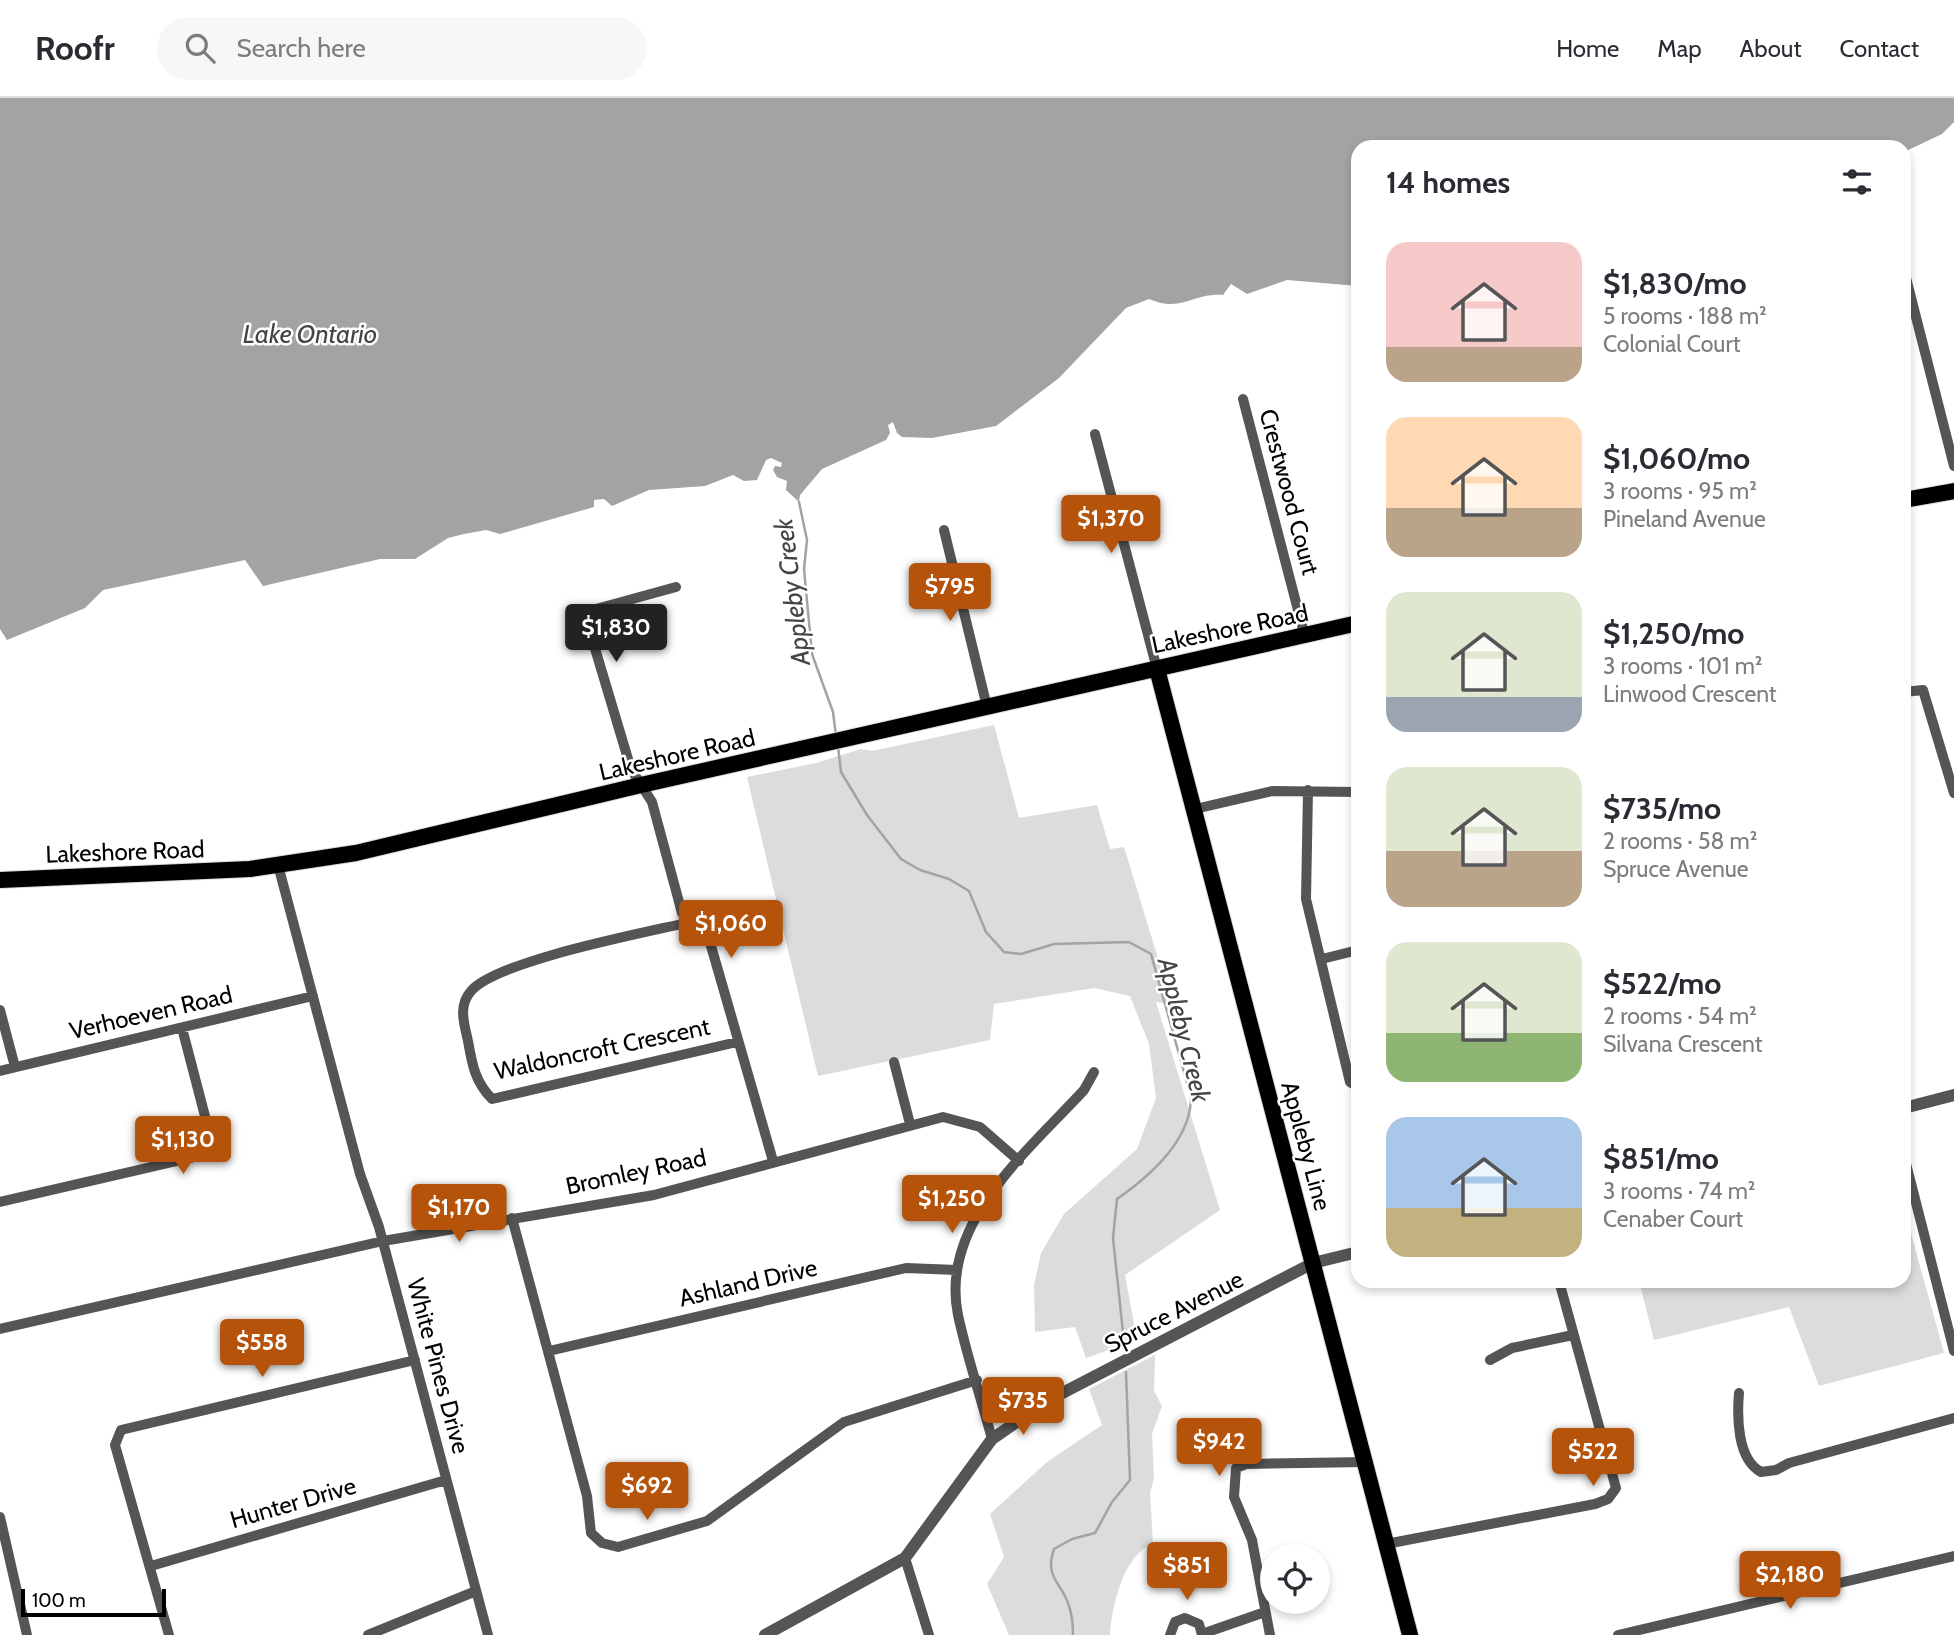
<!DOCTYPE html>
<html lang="en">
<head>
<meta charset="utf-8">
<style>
  :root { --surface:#fff; --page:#f7f7f7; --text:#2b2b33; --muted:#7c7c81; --line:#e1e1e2; --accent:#b45309 }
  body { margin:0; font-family:Cabin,sans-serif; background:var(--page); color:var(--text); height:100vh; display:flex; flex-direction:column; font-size:26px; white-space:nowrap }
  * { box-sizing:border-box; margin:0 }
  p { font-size:23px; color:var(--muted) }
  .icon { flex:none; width:38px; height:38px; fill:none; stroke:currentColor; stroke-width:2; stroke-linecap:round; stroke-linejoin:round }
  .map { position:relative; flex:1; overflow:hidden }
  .sheet { position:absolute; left:1351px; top:42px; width:560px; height:1148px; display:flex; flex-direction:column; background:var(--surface); border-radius:21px; box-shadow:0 4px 10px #0003 }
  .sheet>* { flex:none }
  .fabs { position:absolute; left:1260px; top:1446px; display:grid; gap:14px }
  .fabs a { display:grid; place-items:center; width:70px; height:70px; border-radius:50%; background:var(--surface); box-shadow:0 4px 10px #0003; font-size:35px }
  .scale { position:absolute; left:21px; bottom:18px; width:145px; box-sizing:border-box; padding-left:7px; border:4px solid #000; border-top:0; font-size:19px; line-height:24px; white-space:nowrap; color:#000; -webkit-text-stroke:5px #fff; paint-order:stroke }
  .price { position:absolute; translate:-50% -60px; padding:0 16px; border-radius:7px; background:var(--accent); color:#fff; font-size:23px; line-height:46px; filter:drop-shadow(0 2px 4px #0008) }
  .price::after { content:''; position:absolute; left:50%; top:42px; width:21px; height:16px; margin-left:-10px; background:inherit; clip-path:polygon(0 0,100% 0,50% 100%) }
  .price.on { background:#222; color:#fff }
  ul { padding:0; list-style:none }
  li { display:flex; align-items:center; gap:21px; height:175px; padding:0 35px }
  li span { display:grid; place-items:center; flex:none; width:196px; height:140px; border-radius:21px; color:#555 }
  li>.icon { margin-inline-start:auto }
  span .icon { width:84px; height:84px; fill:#fffc; stroke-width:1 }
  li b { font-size:30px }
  h2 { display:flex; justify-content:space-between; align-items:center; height:84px; padding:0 35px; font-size:30px }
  header { display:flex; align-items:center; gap:42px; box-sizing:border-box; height:98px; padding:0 35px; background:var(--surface); border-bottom:2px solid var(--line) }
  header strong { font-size:33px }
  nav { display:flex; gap:38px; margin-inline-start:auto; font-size:24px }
  .search { width:490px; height:63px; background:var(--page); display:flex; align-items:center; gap:18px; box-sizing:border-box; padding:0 24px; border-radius:38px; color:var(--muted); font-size:26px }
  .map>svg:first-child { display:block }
  .green { fill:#dcdcdc }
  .water { fill:#a3a3a3 }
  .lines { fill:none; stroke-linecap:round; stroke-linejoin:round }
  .stream { stroke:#a3a3a3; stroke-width:2.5 }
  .primary-casing { stroke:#dbdbdb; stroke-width:18 }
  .minor { stroke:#555; stroke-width:10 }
  .tertiary { stroke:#555; stroke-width:12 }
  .primary { stroke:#000; stroke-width:16 }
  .labels { text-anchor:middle; stroke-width:5; stroke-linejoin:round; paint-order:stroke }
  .street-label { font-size:24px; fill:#000; stroke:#fff }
  .water-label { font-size:26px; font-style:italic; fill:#444; stroke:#fff }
</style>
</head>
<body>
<header>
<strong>Roofr</strong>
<div class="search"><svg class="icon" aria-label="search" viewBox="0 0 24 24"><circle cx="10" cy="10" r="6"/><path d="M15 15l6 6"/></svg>Search here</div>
<nav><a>Home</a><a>Map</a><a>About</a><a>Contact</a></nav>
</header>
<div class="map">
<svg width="1954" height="1537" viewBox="0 0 1954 1537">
  <rect width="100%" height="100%" fill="#fff"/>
  <path class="green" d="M994,627L1019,720L1097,707L1110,751L1124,749L1172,906L1156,904L1220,1112L1125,1177L1137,1242L1086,1260L1075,1229L1035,1234L1034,1187L1041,1155L1064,1116L1137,1051L1156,1000L1149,946L1130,898L1094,890L994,906L990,942L818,978L747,679L816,665L861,651L872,653Z
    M1904,1110L1944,1255L1819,1288L1789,1209L1654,1242L1639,1183H1904Z
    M1155,1257L1154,1293L1162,1308L1152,1336L1154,1380L1150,1395L1153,1446C1124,1455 1111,1510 1110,1537H1009L987,1486L1004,1459L990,1416L1047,1364L1102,1327L1089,1291Z"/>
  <path class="water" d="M0,0H1954V24L1942,36L1904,54V49H1358V188L1287,182L1247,196L1231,186L1223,197C1191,195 1183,215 1149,201L1126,210L1059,280L996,328L932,340L902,339L897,335L893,324L888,327L890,335L886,342L822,371L800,397L799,404L786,392L787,383L777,379L773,372L775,368L781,369L782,365L771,360L766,362L757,382L744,383L733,377L705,388L649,392L612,408L604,401L594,402V409L500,436L486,432L464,436L448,440L415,461H380L263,488L245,462L103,492L85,510L7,542L0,531Z"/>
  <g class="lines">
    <path class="stream" d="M799,404L807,442L804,471L812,556L833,614L836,638
      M838,648L841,674L867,717L901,761L920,772L949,781L969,793L986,834L1004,854L1021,856L1054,846L1129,844L1151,856L1191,999C1191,1043 1150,1078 1117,1101L1113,1140L1124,1244
      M1073,1537C1073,1528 1072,1517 1069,1508C1062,1484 1044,1481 1054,1451L1072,1441L1095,1435L1112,1404L1130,1382L1126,1274"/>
    <g class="primary-casing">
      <path id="primary" d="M1904,402L1954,393
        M1157,571L1410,1537
        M0,782L250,771L356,755L641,687L1358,525"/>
    </g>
    <path class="minor" d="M1904,172L1954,368
      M1243,301L1305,539
      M1095,336L1157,571
      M944,432L987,609
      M676,489L596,511L588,527L631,671L652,704L682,815L707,834L773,1063
      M1904,594L1923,592L1954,695
      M1308,692L1306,801L1350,984L1358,989
      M1195,711L1272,693L1358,694
      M278,767L360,1076L379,1129L488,1537
      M695,823C649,834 498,862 471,893C458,908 464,925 468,943C472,966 475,984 492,1001L737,944
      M1322,861L1358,852
      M0,912L15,969
      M894,964L910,1026
      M0,973L313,898
      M1904,1058L1954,1253
      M0,1104L203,1057L212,1045L182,930
      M512,1120L587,1398L591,1435L602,1445L618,1449L707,1423L844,1324L977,1282
      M0,1231L383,1143L654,1097L943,1019L980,1029L1019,1063
      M549,1253L906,1170L957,1172
      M1490,1262L1512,1250L1573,1237
      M1739,1295C1737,1319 1737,1361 1761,1374L1776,1372L1789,1365L1954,1320
      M992,1341C981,1300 967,1259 958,1217C939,1125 1029,1052 1084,992L1094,974
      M0,1419L27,1537
      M1386,1446L1595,1406L1608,1401L1616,1390L1559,1183
      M905,1460L929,1537
      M151,1468L446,1382
      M1202,1536L1265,1514
      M169,1537L115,1347L121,1332L415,1262
      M368,1537L476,1493
      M1170,1537L1175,1524L1185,1520L1199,1526L1202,1537
      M1270,1537L1252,1442L1234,1399L1236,1370L1246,1366L1367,1364
      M1618,1537L1954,1458"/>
    <path class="tertiary" d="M1904,1010L1954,997
      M765,1537L905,1460L992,1341L1047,1303L1313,1165L1358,1154"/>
    <use href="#primary" class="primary"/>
  </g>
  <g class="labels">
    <g class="street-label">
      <text transform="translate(1289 394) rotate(75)" y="8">Crestwood Court</text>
      <text transform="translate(1230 531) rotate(-12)" y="8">Lakeshore Road</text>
      <text transform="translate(677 657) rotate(-13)" y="8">Lakeshore Road</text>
      <text transform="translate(125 754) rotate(-2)" y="8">Lakeshore Road</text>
      <text transform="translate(151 915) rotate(-13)" y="8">Verhoeven Road</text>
      <text transform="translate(602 951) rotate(-12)" y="8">Waldoncroft Crescent</text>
      <text transform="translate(1306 1048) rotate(75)" y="8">Appleby Line</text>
      <text transform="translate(636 1074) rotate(-12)" y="8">Bromley Road</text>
      <text transform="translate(748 1185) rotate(-13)" y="8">Ashland Drive</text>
      <text transform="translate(1174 1214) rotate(-27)" y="8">Spruce Avenue</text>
      <text transform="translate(438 1268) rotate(75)" y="8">White Pines Drive</text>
      <text transform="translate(293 1405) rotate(-16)" y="8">Hunter Drive</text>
    </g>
    <g class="water-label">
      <text x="310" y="245">Lake Ontario</text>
      <text transform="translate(792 494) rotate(-97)" y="9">Appleby Creek</text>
      <text transform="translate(1184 932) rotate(76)" y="9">Appleby Creek</text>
    </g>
  </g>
</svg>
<div class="fabs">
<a><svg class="icon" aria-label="locate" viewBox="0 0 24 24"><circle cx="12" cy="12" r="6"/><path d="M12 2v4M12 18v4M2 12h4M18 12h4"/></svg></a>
</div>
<div class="scale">100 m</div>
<b class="price" style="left:1111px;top:457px">$1,370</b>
<b class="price" style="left:950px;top:525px">$795</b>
<b class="price on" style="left:616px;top:566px">$1,830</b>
<b class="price" style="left:731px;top:862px">$1,060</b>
<b class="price" style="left:183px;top:1078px">$1,130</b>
<b class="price" style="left:952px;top:1137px">$1,250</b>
<b class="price" style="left:459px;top:1146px">$1,170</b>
<b class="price" style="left:262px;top:1281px">$558</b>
<b class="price" style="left:1023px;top:1339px">$735</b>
<b class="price" style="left:1219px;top:1380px">$942</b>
<b class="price" style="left:1593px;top:1390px">$522</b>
<b class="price" style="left:647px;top:1424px">$692</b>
<b class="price" style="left:1187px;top:1504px">$851</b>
<b class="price" style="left:1790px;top:1513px">$2,180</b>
<section class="sheet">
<h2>14 homes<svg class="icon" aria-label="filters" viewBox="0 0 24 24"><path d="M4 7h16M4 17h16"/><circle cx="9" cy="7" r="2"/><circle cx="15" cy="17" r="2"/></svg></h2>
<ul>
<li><span style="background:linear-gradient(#f6c9c9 75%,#b9a48a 0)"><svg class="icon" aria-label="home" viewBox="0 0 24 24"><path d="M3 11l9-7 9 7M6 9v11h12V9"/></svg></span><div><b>$1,830/mo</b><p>5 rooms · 188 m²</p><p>Colonial Court</p></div></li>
<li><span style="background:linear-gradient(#ffd9b3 65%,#b9a48a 0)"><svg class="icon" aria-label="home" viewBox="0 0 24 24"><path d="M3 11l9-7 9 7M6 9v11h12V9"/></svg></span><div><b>$1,060/mo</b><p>3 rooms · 95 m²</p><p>Pineland Avenue</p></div></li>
<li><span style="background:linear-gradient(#dfe7d0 75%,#9aa5b1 0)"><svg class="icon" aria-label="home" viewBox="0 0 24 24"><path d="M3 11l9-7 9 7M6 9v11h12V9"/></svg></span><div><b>$1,250/mo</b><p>3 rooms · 101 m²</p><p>Linwood Crescent</p></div></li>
<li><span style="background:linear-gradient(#dfe7d0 60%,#b9a48a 0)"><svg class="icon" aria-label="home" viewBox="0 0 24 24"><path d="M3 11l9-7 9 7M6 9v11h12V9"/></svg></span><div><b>$735/mo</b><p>2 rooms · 58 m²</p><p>Spruce Avenue</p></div></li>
<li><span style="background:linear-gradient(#dfe7d0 65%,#8fb573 0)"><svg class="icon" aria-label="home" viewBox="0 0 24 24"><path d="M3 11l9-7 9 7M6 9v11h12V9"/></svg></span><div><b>$522/mo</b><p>2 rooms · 54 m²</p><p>Silvana Crescent</p></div></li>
<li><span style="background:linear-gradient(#a9c7e8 65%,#c2b280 0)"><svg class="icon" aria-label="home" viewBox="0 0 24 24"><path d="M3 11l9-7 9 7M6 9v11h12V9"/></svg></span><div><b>$851/mo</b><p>3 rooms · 74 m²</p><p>Cenaber Court</p></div></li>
</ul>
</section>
</div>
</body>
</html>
